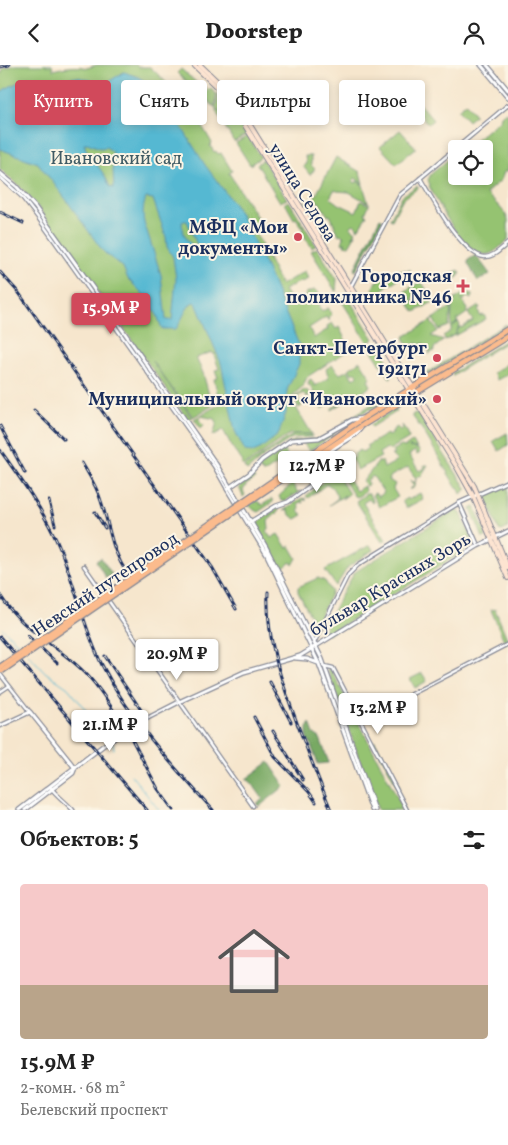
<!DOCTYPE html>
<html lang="ru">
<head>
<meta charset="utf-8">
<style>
  :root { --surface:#fff; --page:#f6f6f6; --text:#222; --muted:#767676; --line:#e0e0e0; --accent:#d1495b }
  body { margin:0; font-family:Vollkorn,serif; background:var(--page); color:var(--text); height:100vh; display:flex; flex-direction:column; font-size:19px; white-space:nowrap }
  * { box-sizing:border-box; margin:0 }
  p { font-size:16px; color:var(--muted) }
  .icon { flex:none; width:28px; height:28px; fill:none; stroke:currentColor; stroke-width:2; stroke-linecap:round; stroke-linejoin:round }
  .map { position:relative; height:745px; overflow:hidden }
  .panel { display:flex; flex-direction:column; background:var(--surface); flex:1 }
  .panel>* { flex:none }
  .banner { position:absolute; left:15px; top:15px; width:479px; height:45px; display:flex; gap:10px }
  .fabs { position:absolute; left:448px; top:75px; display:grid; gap:10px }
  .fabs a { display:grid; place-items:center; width:45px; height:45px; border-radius:5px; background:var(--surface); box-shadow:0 2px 8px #0003; font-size:25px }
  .price { position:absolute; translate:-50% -42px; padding:0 11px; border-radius:5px; background:#fff; color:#222; font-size:16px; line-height:32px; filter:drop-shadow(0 1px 2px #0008) }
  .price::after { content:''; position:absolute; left:50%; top:30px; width:15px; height:11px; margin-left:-8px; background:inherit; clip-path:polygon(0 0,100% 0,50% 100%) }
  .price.active { background:var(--accent); color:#fff }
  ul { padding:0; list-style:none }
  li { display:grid; align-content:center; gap:10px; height:265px; padding:0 20px }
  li+li { border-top:1px solid var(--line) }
  li span { display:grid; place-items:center; height:155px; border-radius:5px; color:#555 }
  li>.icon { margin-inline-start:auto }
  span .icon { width:90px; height:90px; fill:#fffc; stroke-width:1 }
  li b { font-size:21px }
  h2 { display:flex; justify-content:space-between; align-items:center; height:60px; padding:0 20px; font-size:21px }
  .chip { padding:0 18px; border-radius:5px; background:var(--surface); box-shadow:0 2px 8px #0003; font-size:18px; line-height:45px }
  .chip.active { background:var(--accent); color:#fff }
  header { display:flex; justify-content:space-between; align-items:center; height:65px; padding:0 20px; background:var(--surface); font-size:22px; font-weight:800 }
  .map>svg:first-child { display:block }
  .green { fill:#95c371; stroke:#587968 }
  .forest { fill:#78a963; stroke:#4a6c60 }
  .water { fill:#54b8d2; stroke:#387498; fill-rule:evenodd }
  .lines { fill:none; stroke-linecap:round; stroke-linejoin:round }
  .stream { stroke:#54b8d2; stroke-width:1 }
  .minor-casing { stroke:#888a96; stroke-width:5 }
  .tertiary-casing { stroke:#888a96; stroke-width:5.5 }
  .secondary-casing { stroke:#888a96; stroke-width:6 }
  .primary-casing { stroke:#888a96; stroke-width:7 }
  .minor { stroke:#fff; stroke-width:2.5 }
  .tertiary { stroke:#fff; stroke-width:3 }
  .secondary { stroke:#fde4d1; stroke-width:4 }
  .primary { stroke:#fbbb8d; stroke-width:4.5 }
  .rail-casing { stroke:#1b2f5e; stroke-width:3 }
  .rail { stroke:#fcf5e5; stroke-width:1; stroke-dasharray:4; stroke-linecap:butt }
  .primary-bridge-casing { stroke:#888a96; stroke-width:7; stroke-linecap:butt }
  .primary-bridge { stroke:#fbbb8d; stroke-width:4.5 }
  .poi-dot { fill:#d1495b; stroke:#fcf5e5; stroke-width:2 }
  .labels { text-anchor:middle; stroke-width:4; stroke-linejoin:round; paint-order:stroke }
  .park-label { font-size:18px; fill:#405b64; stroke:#fcf5e5 }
  .street-label { font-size:18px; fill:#1b2f5e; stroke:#fcf5e5 }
  .poi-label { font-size:18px; font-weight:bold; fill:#1b2f5e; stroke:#fcf5e5; text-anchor:end }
</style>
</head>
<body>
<header><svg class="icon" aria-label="back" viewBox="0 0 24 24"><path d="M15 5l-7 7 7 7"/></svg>Doorstep<svg class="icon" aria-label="person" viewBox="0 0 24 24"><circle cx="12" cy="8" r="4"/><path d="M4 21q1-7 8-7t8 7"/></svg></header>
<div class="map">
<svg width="508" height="745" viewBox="0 0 508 745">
  <rect width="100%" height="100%" fill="#fcf5e5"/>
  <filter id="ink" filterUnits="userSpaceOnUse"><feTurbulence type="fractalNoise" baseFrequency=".02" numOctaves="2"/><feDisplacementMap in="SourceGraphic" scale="10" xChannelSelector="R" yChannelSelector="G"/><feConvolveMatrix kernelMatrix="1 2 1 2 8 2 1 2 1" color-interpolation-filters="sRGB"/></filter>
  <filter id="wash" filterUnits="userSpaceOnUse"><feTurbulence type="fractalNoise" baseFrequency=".0096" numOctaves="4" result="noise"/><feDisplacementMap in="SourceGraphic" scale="20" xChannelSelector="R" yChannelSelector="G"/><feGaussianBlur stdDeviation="1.12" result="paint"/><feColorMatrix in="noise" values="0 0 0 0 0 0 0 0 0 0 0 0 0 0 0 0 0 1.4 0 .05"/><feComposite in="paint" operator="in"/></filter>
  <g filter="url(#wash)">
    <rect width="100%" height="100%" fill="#f6e6cd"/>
    <path class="green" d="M15,0H52L53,5C65,2 76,0 87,3L97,0H136L139,2H150L186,36L185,37L187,40L189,39L212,78L210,80L214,87L216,86L218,89L221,88L232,106L229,108L260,157L257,159L259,162L262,161L263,163L255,167L281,220L305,206L308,214L302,217L301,216L284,225L293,239L307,231L306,228L314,225L318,227L324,238L323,237L318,240L321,246L327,244V242L332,250L328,252L330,255H328L326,252L309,263L314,273L328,264L327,261L332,258L336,264L339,262L350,284L307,312L303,321L293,330L292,336L312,369H290L243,401L241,399L243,397L234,385L223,365L213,371L217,357L215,354L201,351L199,355L204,360L201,363L194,354L220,339L214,314L218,313L215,305L219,304L214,290L216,289H213L212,287L196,293L203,308L212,341L193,352L152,296L192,353L188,355L41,146L20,122L0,104V8L3,7L2,4Z
      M181,4L198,19L207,23L200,30L177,8Z
      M210,23L216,29L217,28L214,42L203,30Z
      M219,28L225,34L241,60L215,43Z
      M416,35L433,55L428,59L411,39Z
      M466,38L475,50L468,56L458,45Z
      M321,40L323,48L294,50L293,45Z
      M215,45L219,46L242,62L247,69L234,77Z
      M506,47L508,48V106L504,107L501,115L486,128C493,136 505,145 508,155C508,160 508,169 508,175C503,179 496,187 489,189C466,196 438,137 429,121L430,120L428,115L431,109L456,88V111H484V84H464L500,55L501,51Z
      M400,65L416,83L396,99L380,82Z
      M248,71L261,92L250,100L236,78Z
      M305,91H311V100L315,104L310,110L303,101L306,99Z
      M336,92L360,107L363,119L355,113L353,116L356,118L357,116L363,120L368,137L370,139L349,127L337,126L334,125L330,133L337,138L356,147L361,136L369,140L365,149L367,150L359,163L357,164V162L354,159L350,162L356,167L352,172L356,169L349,181L344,180L346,177L343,179L342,178L344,172L341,169L339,170L330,150L328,151L319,137L313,136L306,140L304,138L316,130Z
      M263,95L287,134L280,137L257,99Z
      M417,121L418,123L402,135L392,155L390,154L402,131Z
      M289,136L316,180L312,183L301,166L303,164L296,153L294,154L285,138Z
      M317,183L337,214L336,227L311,186Z
      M394,205H411L389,220V214L387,221L376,229L373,223L376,216L378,217L380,214L378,213L381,207L388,206L386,209L390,212Z
      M421,216L432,233L424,234L423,229L420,226L415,227L412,222Z
      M411,222L415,228L413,235L409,238L403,228Z
      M468,226L472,230V234L467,232L464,235L461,234L468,244L467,248L457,255V257L452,262L458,257L460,260L455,270L451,272L450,271V273L445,275V273L443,271L451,266L452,241L455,234Z
      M347,231L374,274L368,278L341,235Z
      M432,234L433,237L415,247L409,239L415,236L417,237Z
      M479,241L480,243L478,244L480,251L484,250L486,254L455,271L460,261L461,263L473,256L468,248Z
      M451,243L449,261L439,265L434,255L432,254Z
      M432,255L431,257L438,266L431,271L444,275L434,283V286L429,289L430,285L425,284L424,289L419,282L424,278L418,281L417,278L408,282L404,272Z
      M506,259L507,260L428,310L427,308Z
      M508,274V276L453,310L452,308Z
      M377,279L391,301V313L389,312L370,283Z
      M360,296L371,313L368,315L371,321L359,330L356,328L352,331L353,332L332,345V343L339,339L334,332L324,339L326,343L325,342L322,344L320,340L321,338L318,332L316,333L312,328L314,327L310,320H308L309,315L311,314L315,321L329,313L326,304L332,300L340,309L348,305L353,314L357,312L358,309L356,307L352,309L349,304Z
      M508,298V309L497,315L493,308Z
      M303,325L308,326L310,330L307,332L303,328L297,332L302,341L299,343L295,336L294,332Z
      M379,335L381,339L343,357Z
      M395,343L397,345L396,347L372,362L370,360Z
      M415,348L419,350L466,423V425L461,429L458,422H456L424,367L413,352L412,350Z
      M402,360L408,368L409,373L389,385L387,383L379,388L381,392L357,405L352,394L350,395L351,391L352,394L355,392L354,389L360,385L362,387L368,383L366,381L387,369L388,371L393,368L392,366L397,362L400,365L403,363Z
      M334,367L335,369L309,386L303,377H295L286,383L285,381L294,376L321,374Z
      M507,368L508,380L499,386L493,376Z
      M294,369L313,370L312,372L292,373L262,393L247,406L244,402Z
      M413,376L417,383L409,382L418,384L420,388L417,390L415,386L409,390L419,406L425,403L424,400H428L421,411L416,412L415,422L410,425V424L414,421L410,415L415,418L416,414L408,402L391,411L389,415L395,419L393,424L398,432L379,442L372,430L375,428L378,432L384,428L373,411L367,415L369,419L366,421L363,416L379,396L380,398L382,396L384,403L397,396L391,390H394L392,386L401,381L405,382Z
      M340,378L326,389L317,414L306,423L315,415L307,403L290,414L297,427L301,426L285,436H281L279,431L291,420L288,413Z
      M282,383L292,398L282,404L276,400L264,408H262L263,407L261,405V407L260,406L258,401Z
      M333,390L356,426L364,421L365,427L357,432L354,431L331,395Z
      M330,397L349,429L342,434L345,430L329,440L338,433L332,422L327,419L308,433L306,431L323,417Z
      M253,411L255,414L246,420L243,426L245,430L243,432L239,422Z
      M508,420V463L502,466L499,465L485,430Z
      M420,428L423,434L406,443L402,436L407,433L408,435Z
      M366,429H369L373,437L372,438L369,434L363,438L386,475L382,477L356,436Z
      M302,433L303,434L305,433V436L304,434L302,436L303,438L300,437L298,439L300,444L298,446L303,450L296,454L291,451L287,445L283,446Z
      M272,434L273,435V437L258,447L254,445L249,440L256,435L262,440Z
      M475,442L486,469V472L483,473L471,444Z
      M278,443L279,446L268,456L269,464L267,466L271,473L278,469L287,483L290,481L297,493L293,500L291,497L282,504L286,512L284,510L257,461L258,458L264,452L261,454Z
      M455,445L461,448L473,477L471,482L327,570L324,565L340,532L355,507Z
      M370,480L373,485L348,502L336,521L325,505Z
      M318,513L325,516L332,527L318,555L316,557L313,556L298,527V522Z
      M495,544L508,576L505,578L491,545Z
      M168,583L177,596L170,601L161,588Z
      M327,604H331L404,745H378Z
      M422,608L427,616L415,623L410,614Z
      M375,676L400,722L397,721L374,677Z"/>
    <path class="forest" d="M380,153L383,155L356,206L354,205Z
      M476,190L490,209L478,216L468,199V195Z
      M459,205L461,208L458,212L448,218L444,211Z
      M101,493L112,509L106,513L96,496Z
      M310,658L314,669L320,673L328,695V698L318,699L309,675L307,676V663Z
      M269,697L285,721L260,741L256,739L263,734L251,717L246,714Z"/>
    <path class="water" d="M124,7L138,12L150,19L166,37L205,100L234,139L246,160L268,206L299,280V299L287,325L286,348L278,370L260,384L253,387L245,386L235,366L221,298L196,238L193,237C185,243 182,256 176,264H162L157,250L144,230L128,214L123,202L107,190L102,185L65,133L38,98L0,84V29L5,24L21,16L31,15L46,17L77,12L102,18L108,17ZM87,78L100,83L106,82L112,86L114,123L110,122L105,111L86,84L84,79ZM146,133L153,134L166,172L167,182L173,192L176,214L172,255H166L161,210L147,166C142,156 142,143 146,133ZM184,156H187L198,182C187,180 182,168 182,157Z"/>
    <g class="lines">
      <path class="stream" d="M3,564L24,584
        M28,589L45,607L68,623L108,672
        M113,678L114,684
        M131,710L159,745"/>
    </g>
  </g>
  <g filter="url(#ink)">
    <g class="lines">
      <g class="minor-casing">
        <path id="minor" d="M0,112L21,131L39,154L214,401L227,424
          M420,113C431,131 462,191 485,192C494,192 502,183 508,178
          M350,223L400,130L508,40
          M84,501L253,741
          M314,578L348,510L358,500L459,438
          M324,601L333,603L407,745
          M0,609L30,647
          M0,627L9,621
          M360,656L508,579
          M51,723C58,732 66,737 73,745"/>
      </g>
      <g class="tertiary-casing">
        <path id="tertiary" d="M481,0L508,32
          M487,0L508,25
          M0,108L16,121L35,142L108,244L216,399L266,482L322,594L375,745
          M362,353L352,355L319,373L291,375L262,395L249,409L227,424L267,490L319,599L372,745
          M250,457L276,441L288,437L317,416C324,408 322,395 330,387C339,377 354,374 361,363
          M478,481L459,438L508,416
          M295,593L307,594L318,598
          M0,661L30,647L75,703
          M19,745L104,680L140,657L183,635L244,607L300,591L478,481L508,466
          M25,745L73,708L75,703"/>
      </g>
      <g class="secondary-casing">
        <path id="secondary" d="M194,0L224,29L231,38L458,404L473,431L508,513
          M200,0L227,26L235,36L474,421L508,503"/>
      </g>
      <g class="primary-casing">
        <path id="primary" d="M245,435L365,352L508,264
          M247,438L363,360L508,271"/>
      </g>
      <use href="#minor" class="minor"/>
      <use href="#tertiary" class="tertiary"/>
      <use href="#secondary" class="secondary"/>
      <use href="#primary" class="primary"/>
      <g class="rail-casing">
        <path id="rail" d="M0,2L9,0
          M0,147L23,158
          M0,207L19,228L212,502L236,544
          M34,345L64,374
          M0,361L25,408
          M0,385C23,417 46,449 61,486C76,523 84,564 102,600C130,655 172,700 213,745
          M82,398C89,410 97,422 101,436C111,465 110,483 128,510
          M49,436L55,460
          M95,447L105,463
          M268,527C266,575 281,614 297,658C308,687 319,716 331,745
          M0,530C21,564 52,577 80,603C98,619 111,642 124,662
          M28,571L57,598
          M0,572L147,745
          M105,591L147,654
          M270,617L291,657
          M254,652L275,692L309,727L316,737
          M126,663L158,724L173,745
          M273,666L303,715"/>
      </g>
      <use href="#rail" class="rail"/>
      <g class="primary-bridge-casing">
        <path id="primary-bridge" d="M0,602L245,435
          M2,606L247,438"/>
      </g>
      <use href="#primary-bridge" class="primary-bridge"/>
    </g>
  </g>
  <g class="poi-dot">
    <circle cx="298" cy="172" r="5"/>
    <path d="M460.5 213.5h5v5h5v5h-5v5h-5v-5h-5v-5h5z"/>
    <circle cx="437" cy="293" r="5"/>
    <circle cx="437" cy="334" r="5"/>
  </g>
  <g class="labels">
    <g class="park-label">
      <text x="116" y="99">Ивановский сад</text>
    </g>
    <g class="street-label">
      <text transform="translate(303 127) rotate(58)" y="6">улица Седова</text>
      <text transform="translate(105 519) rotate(-34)" y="6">Невский путепровод</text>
      <text transform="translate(390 519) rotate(-31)" y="6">бульвар Красных Зорь</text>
    </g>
    <g class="poi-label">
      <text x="288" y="168">МФЦ «Мои<tspan x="288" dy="21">документы»</tspan></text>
      <text x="452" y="217">Городская<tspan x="452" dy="21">поликлиника №46</tspan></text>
      <text x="427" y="289">Санкт-Петербург<tspan x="427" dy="21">192171</tspan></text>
      <text x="427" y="340">Муниципальный округ «Ивановский»</text>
    </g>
  </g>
</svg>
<div class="fabs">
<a><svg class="icon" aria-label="locate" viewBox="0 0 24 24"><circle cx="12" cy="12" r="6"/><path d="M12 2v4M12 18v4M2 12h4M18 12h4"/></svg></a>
</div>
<b class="price active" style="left:111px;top:270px">15.9M ₽</b>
<b class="price" style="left:317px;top:428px">12.7M ₽</b>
<b class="price" style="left:177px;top:616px">20.9M ₽</b>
<b class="price" style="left:378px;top:670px">13.2M ₽</b>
<b class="price" style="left:110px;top:687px">21.1M ₽</b>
<div class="banner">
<a class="chip active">Купить</a>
<a class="chip">Снять</a>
<a class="chip">Фильтры</a>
<a class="chip">Новое</a>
</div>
</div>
<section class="panel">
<h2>Объектов: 5<svg class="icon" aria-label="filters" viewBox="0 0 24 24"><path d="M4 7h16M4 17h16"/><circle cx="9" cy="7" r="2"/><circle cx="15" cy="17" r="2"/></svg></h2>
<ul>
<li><span style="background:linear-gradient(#f6c9c9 65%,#b9a48a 0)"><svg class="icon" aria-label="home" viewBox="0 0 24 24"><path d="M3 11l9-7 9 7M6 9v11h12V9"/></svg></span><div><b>15.9M ₽</b><p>2-комн. · 68 m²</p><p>Белевский проспект</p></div></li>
</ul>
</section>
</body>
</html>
